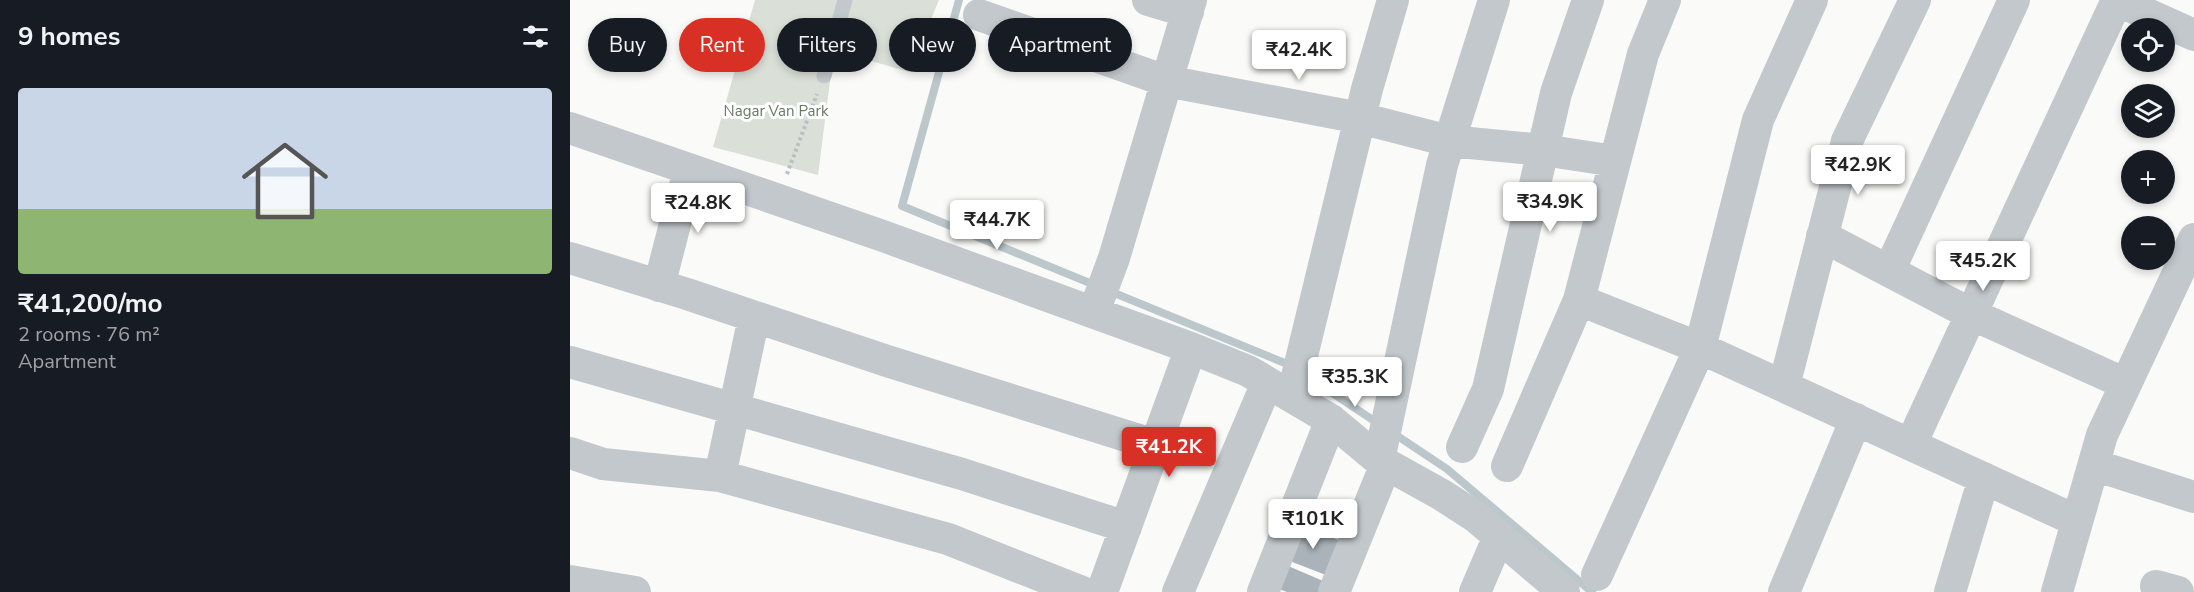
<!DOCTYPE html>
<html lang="en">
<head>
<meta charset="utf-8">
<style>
  :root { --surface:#171b24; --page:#242831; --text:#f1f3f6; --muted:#9ea1a6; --accent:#d93025 }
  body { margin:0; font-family:"Nunito Sans",sans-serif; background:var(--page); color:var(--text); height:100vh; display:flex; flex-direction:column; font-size:22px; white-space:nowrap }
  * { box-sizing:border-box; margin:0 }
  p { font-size:20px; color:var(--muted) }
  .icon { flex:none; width:33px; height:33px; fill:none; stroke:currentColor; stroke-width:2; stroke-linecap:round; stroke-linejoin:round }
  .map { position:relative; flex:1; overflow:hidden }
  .details { display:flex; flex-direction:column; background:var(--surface); width:570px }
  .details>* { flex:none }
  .hud { position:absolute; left:18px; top:18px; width:570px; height:54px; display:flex; gap:12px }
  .controls { position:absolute; left:1551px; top:18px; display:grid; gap:12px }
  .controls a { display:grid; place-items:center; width:54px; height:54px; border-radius:50%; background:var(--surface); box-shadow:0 3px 9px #0003; font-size:30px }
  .price { position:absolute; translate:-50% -51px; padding:0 14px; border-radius:6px; background:#fff; color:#222; font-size:20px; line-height:39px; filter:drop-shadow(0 2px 3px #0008) }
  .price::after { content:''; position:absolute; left:50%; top:36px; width:18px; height:14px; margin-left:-9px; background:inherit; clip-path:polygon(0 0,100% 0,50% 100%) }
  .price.current { background:var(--accent); color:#fff }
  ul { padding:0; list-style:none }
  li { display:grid; align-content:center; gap:12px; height:318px; padding:0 18px }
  li span { display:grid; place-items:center; height:186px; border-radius:6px; color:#555 }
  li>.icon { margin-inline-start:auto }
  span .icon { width:108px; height:108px; fill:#fffc; stroke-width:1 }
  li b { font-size:26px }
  h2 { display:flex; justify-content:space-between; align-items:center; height:72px; padding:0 18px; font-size:26px }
  .pill { padding:0 21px; border-radius:27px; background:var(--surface); box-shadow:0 3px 9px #0003; font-size:21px; line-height:54px }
  .pill.current { background:var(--accent); color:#fff }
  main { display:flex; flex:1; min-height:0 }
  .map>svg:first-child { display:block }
  .green { fill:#dadfd7 }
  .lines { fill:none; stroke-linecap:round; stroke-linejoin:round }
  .stream { stroke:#bbc7cb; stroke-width:8 }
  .building { fill:#aab3b9 }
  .path { stroke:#bbbfc2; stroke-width:4; stroke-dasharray:3 3; stroke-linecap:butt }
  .lane { stroke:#c3c8cc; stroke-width:15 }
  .street { stroke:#c3c8cc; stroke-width:32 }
  .labels { text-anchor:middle; stroke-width:6; stroke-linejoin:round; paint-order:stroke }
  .park-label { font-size:15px; fill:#687a64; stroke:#fff }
</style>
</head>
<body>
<main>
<section class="details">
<h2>9 homes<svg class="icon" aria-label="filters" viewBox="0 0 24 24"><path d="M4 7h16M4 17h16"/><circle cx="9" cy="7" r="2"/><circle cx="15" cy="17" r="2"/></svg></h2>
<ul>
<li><span style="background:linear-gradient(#c9d6e8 65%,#8fb573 0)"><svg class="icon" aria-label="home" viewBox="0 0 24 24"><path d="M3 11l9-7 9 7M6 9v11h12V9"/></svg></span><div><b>₹41,200/mo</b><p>2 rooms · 76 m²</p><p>Apartment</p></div></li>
</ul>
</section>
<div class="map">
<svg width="1624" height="592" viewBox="0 0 1624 592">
  <rect width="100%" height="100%" fill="#fafaf8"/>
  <path class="green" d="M185,0H369L339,72L264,50L248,175L143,147Z"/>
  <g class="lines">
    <path class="stream" d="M389,0L332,206L722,366
      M735,375L809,424
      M823,433L877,469L1022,592"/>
  </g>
  <path class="building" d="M726,524L774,542L761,577L712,558Z
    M709,562L760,584L756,592H717L699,585Z"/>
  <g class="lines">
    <path class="path" d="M217,174L247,94"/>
    <path class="lane" d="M254,76L275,0"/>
    <path class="street" d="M578,0L618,12
      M1546,0L1624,35
      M409,15L596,81L790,118L879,141L973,150L1045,161
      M0,128L313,236L621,348L678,371L761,420L809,460L872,495L906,517L994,592
      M1252,236L1401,314L1556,384
      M0,258L117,294L317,361L585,445
      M1319,271L1444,0
      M89,286L119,170
      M1009,300L1130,348L1507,521
      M524,312L544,258L621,0
      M0,362L392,474L556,527
      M1214,386L1277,141L1345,0
      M722,397L797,89L823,0
      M1341,444L1547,0
      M892,447L918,389L986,93L1018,0
      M0,453L33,464L150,476L378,539L512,592
      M809,460L872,165L924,0
      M1524,465L1624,497
      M937,466L1009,300L1073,54L1095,0
      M150,476L184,317
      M1027,575L1130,348L1188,120L1242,0
      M0,581L65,592
      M1586,586L1608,592
      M532,592L621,348
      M608,592L697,383
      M693,592L761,420
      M764,592L816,464
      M905,592L929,536
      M1214,592L1286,419
      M1380,592L1414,478
      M1487,592L1532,435L1624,239"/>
  </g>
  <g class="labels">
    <g class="park-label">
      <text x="206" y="116">Nagar Van Park</text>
    </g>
  </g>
</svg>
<div class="controls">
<a><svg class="icon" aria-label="locate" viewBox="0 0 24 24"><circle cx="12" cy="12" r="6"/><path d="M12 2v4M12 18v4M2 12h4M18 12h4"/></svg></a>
<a><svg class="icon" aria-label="layers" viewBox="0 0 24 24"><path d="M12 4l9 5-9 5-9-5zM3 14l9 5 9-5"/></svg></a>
<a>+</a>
<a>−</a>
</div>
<b class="price" style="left:729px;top:81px">₹42.4K</b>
<b class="price" style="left:1288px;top:196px">₹42.9K</b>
<b class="price" style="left:980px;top:233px">₹34.9K</b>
<b class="price" style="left:128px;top:234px">₹24.8K</b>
<b class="price" style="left:427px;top:251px">₹44.7K</b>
<b class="price" style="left:1413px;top:292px">₹45.2K</b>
<b class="price" style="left:785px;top:408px">₹35.3K</b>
<b class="price current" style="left:599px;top:478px">₹41.2K</b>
<b class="price" style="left:743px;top:550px">₹101K</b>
<div class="hud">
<a class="pill">Buy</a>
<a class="pill current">Rent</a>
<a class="pill">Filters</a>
<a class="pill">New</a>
<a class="pill">Apartment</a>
</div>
</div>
</main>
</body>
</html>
